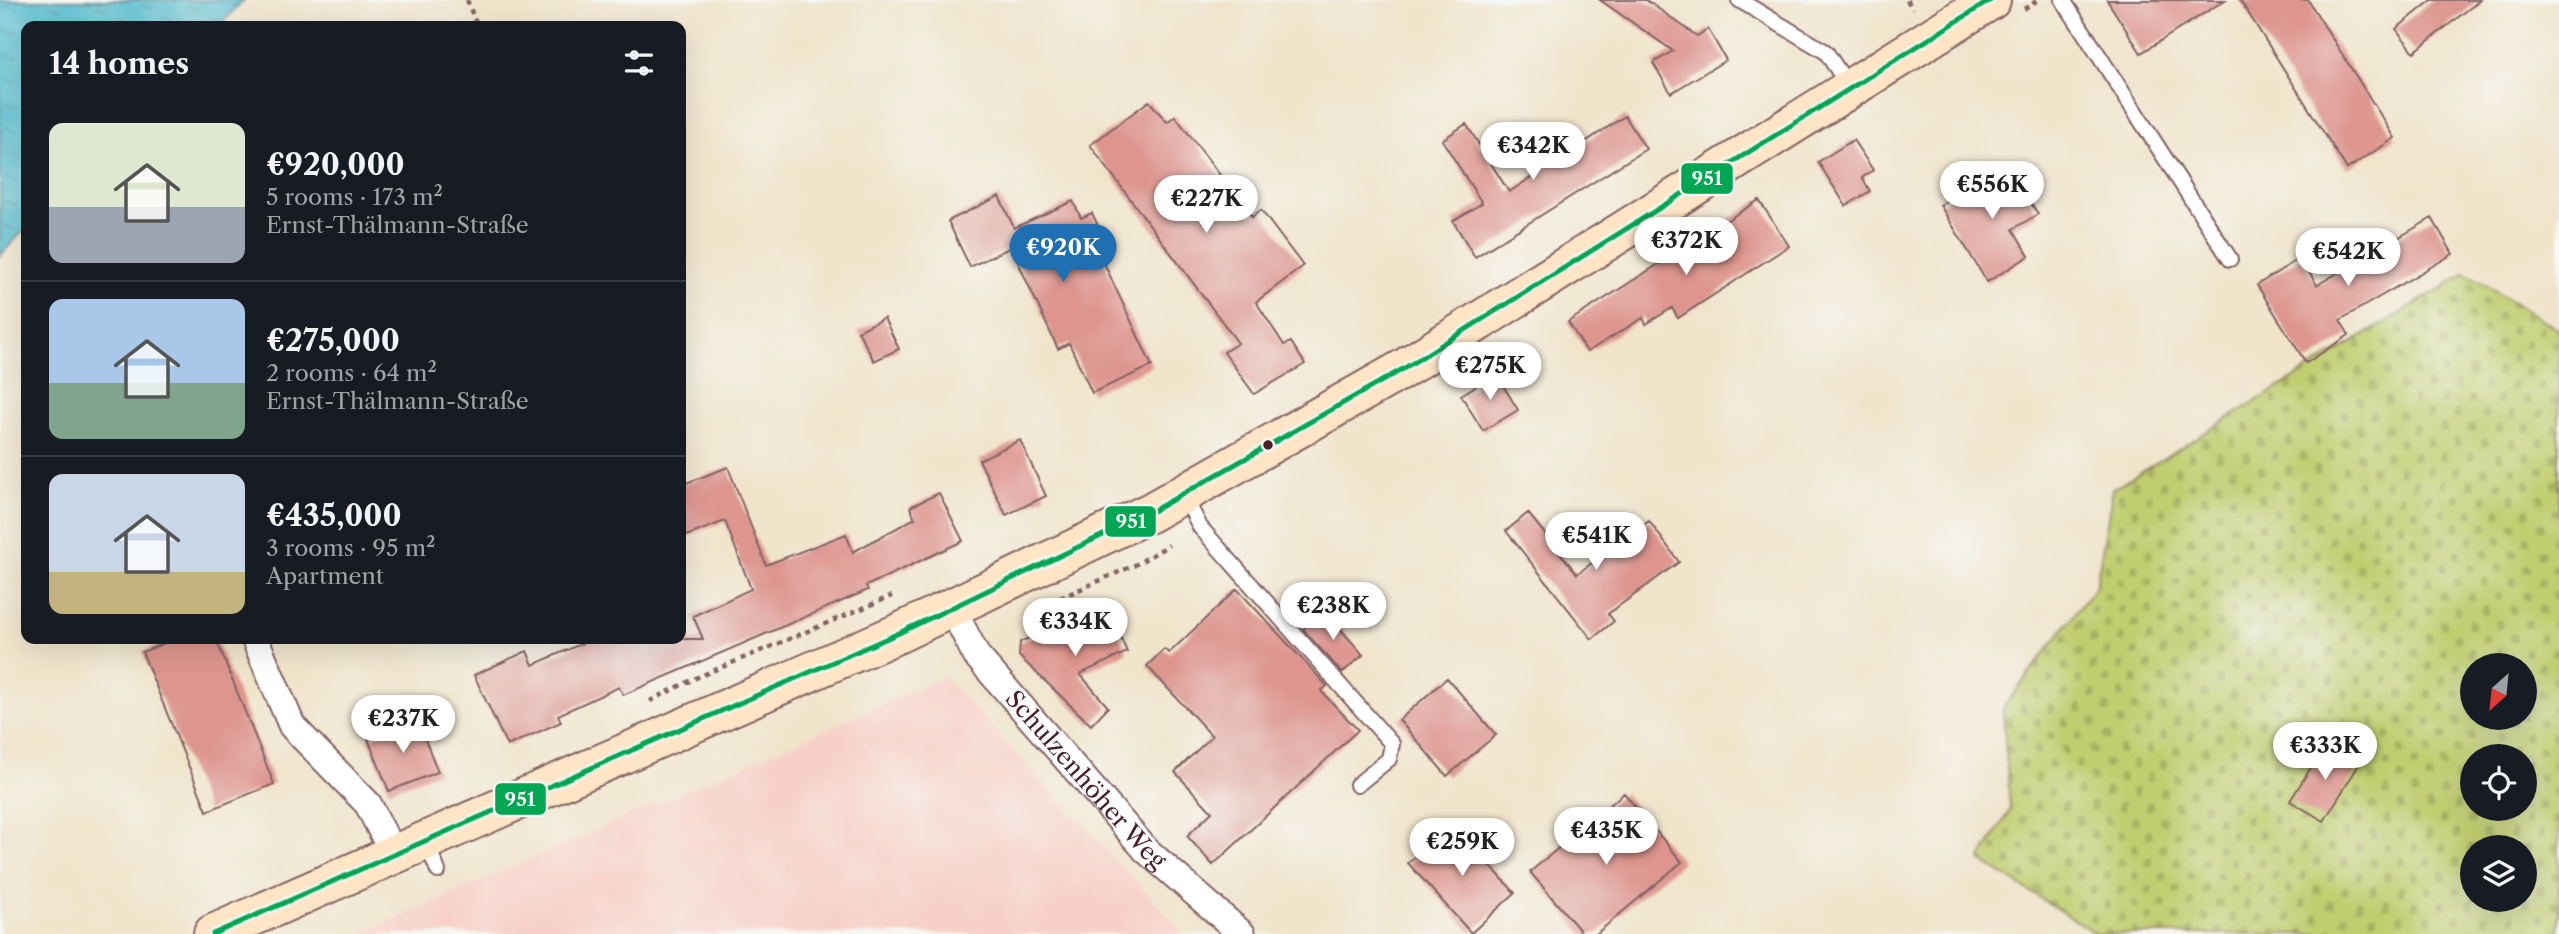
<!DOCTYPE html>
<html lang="en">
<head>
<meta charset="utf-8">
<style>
  :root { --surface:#171b24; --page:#242831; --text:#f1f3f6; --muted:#9ea1a6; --line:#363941; --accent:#1f6fb2 }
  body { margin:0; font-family:"Libre Caslon Text",serif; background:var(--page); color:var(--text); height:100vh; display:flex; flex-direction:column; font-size:26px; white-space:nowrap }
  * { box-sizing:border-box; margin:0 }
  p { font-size:23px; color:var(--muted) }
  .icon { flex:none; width:38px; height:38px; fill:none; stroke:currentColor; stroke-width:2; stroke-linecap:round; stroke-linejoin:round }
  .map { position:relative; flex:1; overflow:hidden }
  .side { position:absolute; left:21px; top:21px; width:665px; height:623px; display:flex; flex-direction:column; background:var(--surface); border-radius:14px; box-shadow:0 7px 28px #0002 }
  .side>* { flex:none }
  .needle { width:46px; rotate:207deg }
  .buttons { position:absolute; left:2460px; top:653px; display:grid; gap:14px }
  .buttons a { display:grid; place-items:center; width:77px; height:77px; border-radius:50%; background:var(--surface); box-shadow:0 7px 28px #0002; font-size:35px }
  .price { position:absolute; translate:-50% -60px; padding:0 16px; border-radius:24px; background:#fff; color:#222; font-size:23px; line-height:46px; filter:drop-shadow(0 2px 4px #0008) }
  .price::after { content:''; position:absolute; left:50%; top:42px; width:21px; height:16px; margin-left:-10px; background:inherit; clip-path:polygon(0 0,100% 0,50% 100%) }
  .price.current { background:var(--accent); color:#fff }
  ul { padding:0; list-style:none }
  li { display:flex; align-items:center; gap:21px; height:175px; padding:0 28px }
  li+li { border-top:2px solid var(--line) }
  li span { display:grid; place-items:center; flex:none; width:196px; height:140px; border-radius:14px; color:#555 }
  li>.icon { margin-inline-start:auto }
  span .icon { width:84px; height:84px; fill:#fffc; stroke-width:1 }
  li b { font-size:30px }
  h2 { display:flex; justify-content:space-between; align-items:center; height:84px; padding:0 28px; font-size:30px }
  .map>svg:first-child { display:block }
  .built { fill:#f7d1c8 }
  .cemetery { fill:url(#cemetery-stones); stroke:#85764e; stroke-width:2; fill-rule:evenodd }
  .water { fill:url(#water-ripples); stroke:#4f6e7e; stroke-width:2 }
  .building { fill:#dd958e }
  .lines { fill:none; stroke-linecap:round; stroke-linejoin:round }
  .lane-casing { stroke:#846463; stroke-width:18 }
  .street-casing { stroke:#846463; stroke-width:30 }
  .secondary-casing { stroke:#846463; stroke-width:42 }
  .path { stroke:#846463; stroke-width:4.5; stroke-dasharray:5 5; stroke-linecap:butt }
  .lane { stroke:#fff; stroke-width:14 }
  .street { stroke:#fff; stroke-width:26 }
  .secondary { stroke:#fde5c5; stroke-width:38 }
  .bus-1-casing { stroke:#f6f6f2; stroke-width:10 }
  .bus-1 { stroke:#00a651; stroke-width:5 }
  .bus-dot { fill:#4a1f2b; stroke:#f6f6f2; stroke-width:2.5 }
  .labels { text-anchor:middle; stroke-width:5; stroke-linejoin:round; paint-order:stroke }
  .street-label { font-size:24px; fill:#4a1f2b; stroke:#f6f6f2 }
  .line-badge { stroke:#f6f6f2; stroke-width:2.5 }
  .badge-label { font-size:19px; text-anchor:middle; font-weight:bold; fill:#fff }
</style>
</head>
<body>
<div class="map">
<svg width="2559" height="934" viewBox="0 0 2559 934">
  <defs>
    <pattern id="cemetery-stones" width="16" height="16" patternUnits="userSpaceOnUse" patternTransform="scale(1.75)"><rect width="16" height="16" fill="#c0ce70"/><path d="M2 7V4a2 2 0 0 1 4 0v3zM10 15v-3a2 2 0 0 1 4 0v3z" fill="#a6b061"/></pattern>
    <pattern id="water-ripples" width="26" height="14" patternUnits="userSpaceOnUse" patternTransform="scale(1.75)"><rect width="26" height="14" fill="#54bdd0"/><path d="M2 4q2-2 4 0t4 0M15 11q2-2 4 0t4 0" fill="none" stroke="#4899a9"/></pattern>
  </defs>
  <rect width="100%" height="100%" fill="#f6f6f2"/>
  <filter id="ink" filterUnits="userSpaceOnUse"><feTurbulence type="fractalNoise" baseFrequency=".0143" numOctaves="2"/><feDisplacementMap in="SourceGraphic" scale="14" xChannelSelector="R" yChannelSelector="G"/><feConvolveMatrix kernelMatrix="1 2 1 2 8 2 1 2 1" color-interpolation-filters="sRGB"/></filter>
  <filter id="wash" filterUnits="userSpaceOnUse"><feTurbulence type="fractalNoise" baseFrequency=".00686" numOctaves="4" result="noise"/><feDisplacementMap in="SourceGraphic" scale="28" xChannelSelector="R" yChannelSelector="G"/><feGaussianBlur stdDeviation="1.57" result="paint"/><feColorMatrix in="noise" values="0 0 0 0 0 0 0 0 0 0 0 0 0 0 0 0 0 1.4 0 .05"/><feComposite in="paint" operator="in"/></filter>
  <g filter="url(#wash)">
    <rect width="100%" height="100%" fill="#f0e4cb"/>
    <path class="built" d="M944,677L1185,934H361Z"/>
    <path class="cemetery" d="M2466,273L2559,330V934H2097L1980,860L2010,810L2003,708L2096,586L2113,489ZM2473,665H2525V718H2473ZM2473,756H2525V808H2473ZM2473,847H2525V900H2473Z"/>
    <path class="water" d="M0,0H244L219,26H26V228L0,256Z"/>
    <g id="blocks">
      <path class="building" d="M1600,0H1646L1697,36L1708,29L1726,60L1671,93L1653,63L1673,51Z
        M2107,0H2225L2141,53Z
        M2240,0H2308L2395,138L2347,169Z
        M2432,0H2480L2414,52L2396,29Z
        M1149,101L1167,122L1175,116L1252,217L1261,210L1303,266L1256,302L1284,345L1291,342L1305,364L1254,394L1224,352L1238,343L1090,145Z
        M1625,116L1646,149L1475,257L1453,221L1482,203L1442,140L1466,124L1509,192Z
        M1853,140L1873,170L1862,178L1870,191L1846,206L1818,162Z
        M2006,164L2038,214L2013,229L2029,256L1987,282L1940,205Z
        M999,196L1014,228L1073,201L1081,218L1092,213L1106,242L1096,246L1152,366L1092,393L1069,343L1058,349L1011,247L970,267L948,221Z
        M1759,200L1789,246L1678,318L1672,308L1646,324L1643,318L1587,352L1568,322Z
        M2432,218L2453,254L2340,320L2349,335L2306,363L2257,285L2300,258L2317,285Z
        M884,318L899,349L874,361L858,331Z
        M1496,374L1518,410L1483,431L1461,395Z
        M1020,440L1046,496L1006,515L979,460Z
        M728,467L766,565L846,534L853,552L915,518L910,507L939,493L963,541L866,586L868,590L623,695L619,687L558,715L561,722L507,746L474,675L527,651L533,665L592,639H703L693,616L751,589L725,521L681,538V485Z
        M1528,513L1577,574L1649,521L1679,562L1608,614L1614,621L1592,639L1506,531Z
        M1237,589L1327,686L1321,691L1358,730L1213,865L1187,836L1212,812L1175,772L1212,736L1147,666L1164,649L1169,653Z
        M1106,604L1127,652L1080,674L1108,707L1091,725L1019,656L1020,642Z
        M1325,611L1363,655L1342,673L1303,629Z
        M175,639H216L274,784L207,811L142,652Z
        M1447,678L1496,735L1447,776L1399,720Z
        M417,719L438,772L389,791L368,739Z
        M2327,742L2360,763L2324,821L2290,801Z
        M1624,793L1682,862L1596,934H1583L1530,872Z
        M1453,824L1515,893L1471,933L1408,863Z"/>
    </g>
  </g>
  <g filter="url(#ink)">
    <use href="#blocks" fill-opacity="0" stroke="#846463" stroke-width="2"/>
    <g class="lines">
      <g class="lane-casing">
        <path id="lane" d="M1739,0L1826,52L1849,87
          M2063,0L2230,259
          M1184,495L1200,527L1392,744L1389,759L1357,785
          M426,841L438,871"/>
      </g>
      <g class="street-casing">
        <g id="street">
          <path id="s1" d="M952,608L976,655L1146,850L1242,934"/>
          <path d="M255,639L292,726L368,804L394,855"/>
        </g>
      </g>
      <g class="secondary-casing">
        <path id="secondary" d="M213,934L899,633L1151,512L1403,369L1991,0"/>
      </g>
      <path class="path" d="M467,0L477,26
        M1907,0L1913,9
        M2024,9L2038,0
        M1051,602L1135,565L1169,545
        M650,701L698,677L892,596"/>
      <use href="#lane" class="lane"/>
      <use href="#street" class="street"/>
      <use href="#secondary" class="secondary"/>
      <g class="bus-1-casing">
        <path id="bus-1" d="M213,934L899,633L1151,512L1403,369L1991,0"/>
      </g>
      <use href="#bus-1" class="bus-1"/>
    </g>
  </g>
  <circle class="bus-dot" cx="1268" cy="445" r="6"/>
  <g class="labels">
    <g class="street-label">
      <text dy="8" stroke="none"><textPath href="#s1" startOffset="219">Schulzenhöher Weg</textPath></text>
    </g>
  </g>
  <g class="line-badge">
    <rect x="1680" y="162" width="54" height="33" rx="7" fill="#00a651"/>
    <rect x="1104" y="505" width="53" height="33" rx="7" fill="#00a651"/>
    <rect x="494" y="782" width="53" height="34" rx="7" fill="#00a651"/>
  </g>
  <g class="badge-label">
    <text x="1707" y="185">951</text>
    <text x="1131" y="528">951</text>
    <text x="520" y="806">951</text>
  </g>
</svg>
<div class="buttons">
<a><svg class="needle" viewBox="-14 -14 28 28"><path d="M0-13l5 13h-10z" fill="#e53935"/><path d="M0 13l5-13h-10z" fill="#9ea1a6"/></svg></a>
<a><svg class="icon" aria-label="locate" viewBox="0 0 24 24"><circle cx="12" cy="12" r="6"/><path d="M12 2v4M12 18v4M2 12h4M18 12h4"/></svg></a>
<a><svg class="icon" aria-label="layers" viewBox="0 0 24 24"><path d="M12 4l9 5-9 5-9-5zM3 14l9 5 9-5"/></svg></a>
</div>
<b class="price" style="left:1533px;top:182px">€342K</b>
<b class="price" style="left:1992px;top:221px">€556K</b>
<b class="price" style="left:1206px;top:235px">€227K</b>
<b class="price" style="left:1686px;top:277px">€372K</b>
<b class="price current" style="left:1063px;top:284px">€920K</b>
<b class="price" style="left:2348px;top:288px">€542K</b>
<b class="price" style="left:1490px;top:402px">€275K</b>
<b class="price" style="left:1596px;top:572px">€541K</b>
<b class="price" style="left:1333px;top:642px">€238K</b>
<b class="price" style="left:1075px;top:658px">€334K</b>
<b class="price" style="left:403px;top:755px">€237K</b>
<b class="price" style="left:2325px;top:782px">€333K</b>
<b class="price" style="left:1606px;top:867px">€435K</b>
<b class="price" style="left:1462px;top:878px">€259K</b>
<section class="side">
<h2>14 homes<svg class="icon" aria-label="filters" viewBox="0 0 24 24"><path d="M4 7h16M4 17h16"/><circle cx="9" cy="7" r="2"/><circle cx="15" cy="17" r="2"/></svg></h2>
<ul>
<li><span style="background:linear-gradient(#dfe7d0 60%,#9aa5b1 0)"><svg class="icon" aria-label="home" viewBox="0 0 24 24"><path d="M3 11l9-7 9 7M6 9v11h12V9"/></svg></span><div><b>€920,000</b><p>5 rooms · 173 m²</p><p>Ernst-Thälmann-Straße</p></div></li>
<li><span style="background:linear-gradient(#a9c7e8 60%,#7fa58c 0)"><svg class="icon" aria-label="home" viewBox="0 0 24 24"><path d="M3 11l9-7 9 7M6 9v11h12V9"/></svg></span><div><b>€275,000</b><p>2 rooms · 64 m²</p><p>Ernst-Thälmann-Straße</p></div></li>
<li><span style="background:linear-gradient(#c9d6e8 70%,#c2b280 0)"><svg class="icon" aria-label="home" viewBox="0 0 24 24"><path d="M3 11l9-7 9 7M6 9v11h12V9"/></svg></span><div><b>€435,000</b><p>3 rooms · 95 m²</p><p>Apartment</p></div></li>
</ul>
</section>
</div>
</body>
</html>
